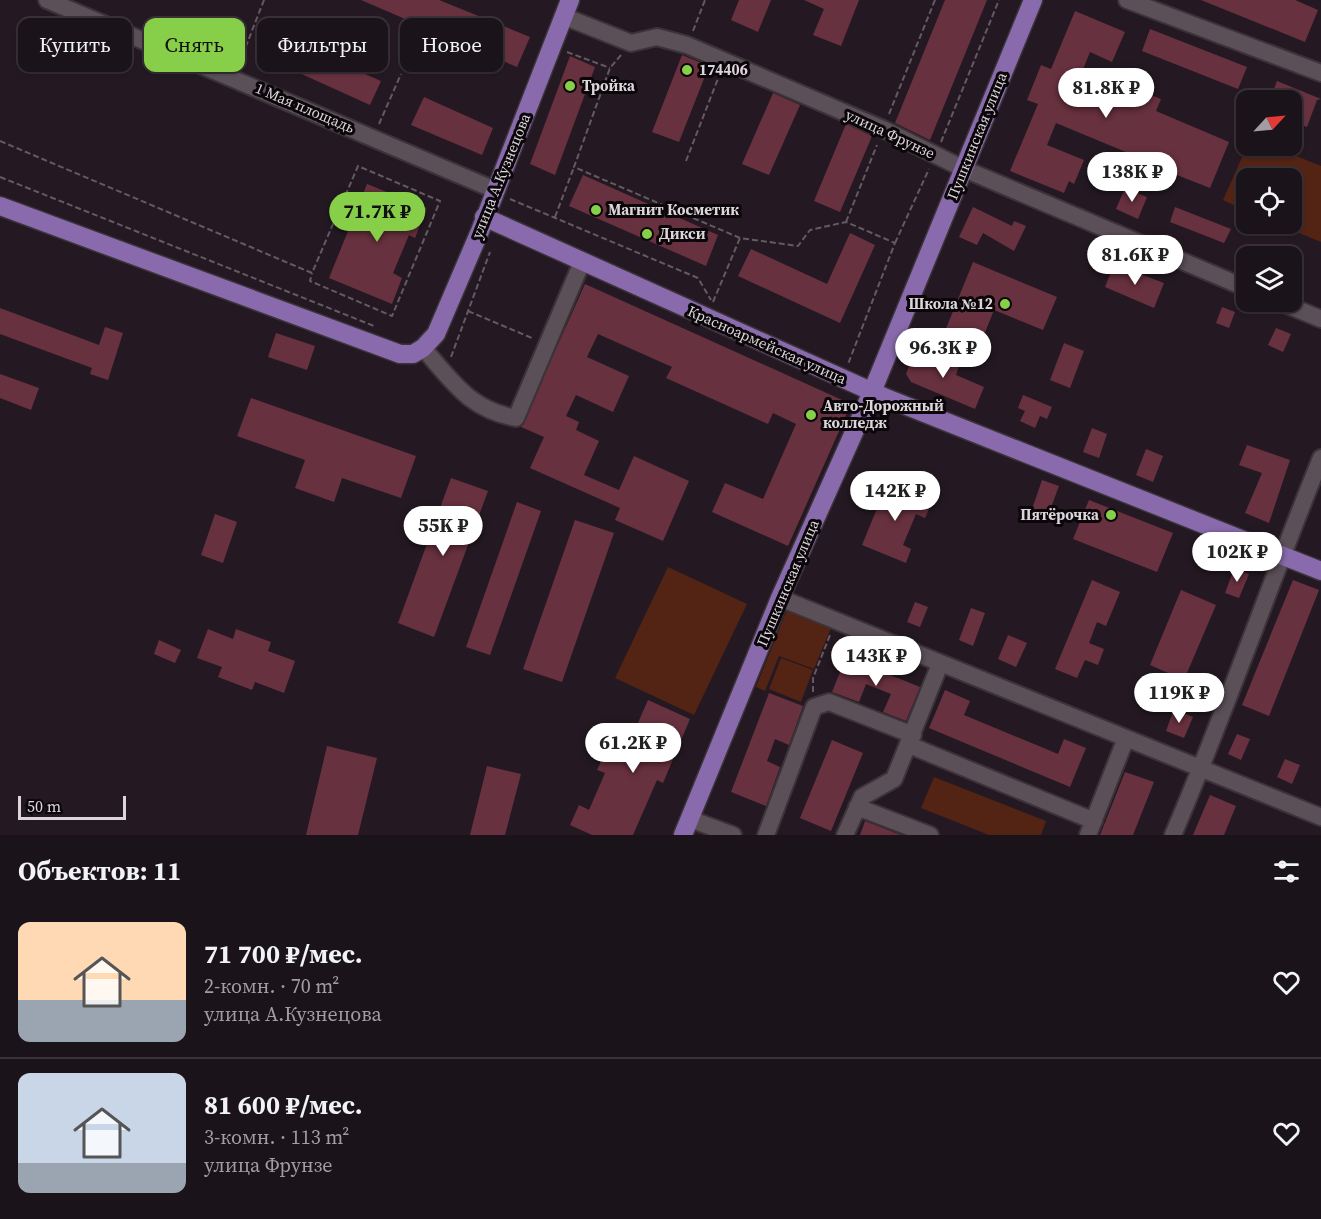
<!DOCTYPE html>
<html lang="ru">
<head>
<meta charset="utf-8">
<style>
  :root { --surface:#1b131a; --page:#241c23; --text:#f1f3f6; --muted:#a09ea2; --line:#393239; --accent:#88cf49 }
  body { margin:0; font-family:"Source Serif 4",serif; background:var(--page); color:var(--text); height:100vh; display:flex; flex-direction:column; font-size:22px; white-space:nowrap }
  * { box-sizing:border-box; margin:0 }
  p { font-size:20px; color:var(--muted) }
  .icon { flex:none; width:33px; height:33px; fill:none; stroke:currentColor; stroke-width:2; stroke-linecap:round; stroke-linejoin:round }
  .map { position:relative; height:835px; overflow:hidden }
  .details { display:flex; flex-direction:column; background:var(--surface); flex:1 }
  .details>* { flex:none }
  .banner { position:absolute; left:18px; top:18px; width:600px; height:54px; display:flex; gap:12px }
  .needle { width:39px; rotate:64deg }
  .buttons { position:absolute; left:1236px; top:90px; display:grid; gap:12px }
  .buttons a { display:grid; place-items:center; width:66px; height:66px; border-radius:12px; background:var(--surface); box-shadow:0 2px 4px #0004,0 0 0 2px var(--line); font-size:30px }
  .scale { position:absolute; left:18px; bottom:15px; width:108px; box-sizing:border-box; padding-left:6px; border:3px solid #dcd5da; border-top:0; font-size:16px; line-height:21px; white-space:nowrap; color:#dcd5da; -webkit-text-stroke:4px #0a0609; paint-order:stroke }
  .price { position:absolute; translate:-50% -51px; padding:0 14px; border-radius:21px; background:#fff; color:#222; font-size:20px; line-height:39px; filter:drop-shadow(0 2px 3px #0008) }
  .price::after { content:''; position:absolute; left:50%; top:36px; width:18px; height:14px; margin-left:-9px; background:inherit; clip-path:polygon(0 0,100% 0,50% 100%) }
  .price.on { background:var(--accent); color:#111 }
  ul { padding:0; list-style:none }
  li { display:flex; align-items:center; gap:18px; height:150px; padding:0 18px }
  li+li { border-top:2px solid var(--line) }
  li span { display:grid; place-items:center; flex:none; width:168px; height:120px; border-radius:12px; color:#555 }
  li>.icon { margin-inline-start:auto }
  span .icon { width:72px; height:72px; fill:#fffc; stroke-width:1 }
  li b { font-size:26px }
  h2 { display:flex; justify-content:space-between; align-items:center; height:72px; padding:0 18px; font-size:26px }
  .chip { padding:0 21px; border-radius:12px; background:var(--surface); box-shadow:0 2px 4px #0004,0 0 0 2px var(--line); font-size:21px; line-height:54px }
  .chip.on { background:var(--accent); color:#111 }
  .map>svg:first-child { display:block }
  .green { fill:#532314 }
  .building { fill:#68313f }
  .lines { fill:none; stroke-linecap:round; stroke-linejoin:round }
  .minor-casing { stroke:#3b3339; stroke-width:20 }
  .major-casing { stroke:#3b3339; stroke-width:21 }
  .path { stroke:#645a62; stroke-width:2; stroke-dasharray:6 3; stroke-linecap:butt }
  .minor { stroke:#5b4f58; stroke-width:16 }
  .major { stroke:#896bad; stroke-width:18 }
  .poi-dot { fill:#88cf49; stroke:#0a0609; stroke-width:2 }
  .labels { text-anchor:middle; stroke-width:6; stroke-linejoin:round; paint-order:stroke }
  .poi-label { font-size:15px; font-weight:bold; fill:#dcd5da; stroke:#0a0609; text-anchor:start }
  .street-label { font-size:15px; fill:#dcd5da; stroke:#0a0609 }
</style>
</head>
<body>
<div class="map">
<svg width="1321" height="835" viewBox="0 0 1321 835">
  <rect width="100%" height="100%" fill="#241922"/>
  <path class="green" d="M1247,146H1271L1321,166V242L1277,224H1292V178H1246V211L1223,200Z
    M668,567L747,604L694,715L615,678Z
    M787,610L831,628L814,669L779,656L765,691L756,687Z
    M781,658L813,670L801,702L769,689Z
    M934,777L1046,821L1041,835H989L921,808Z"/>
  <path class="building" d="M361,0H439L530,37L517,67Z
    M739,0H771L758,32L731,20Z
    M804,0H859L841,46L813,35L824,9Z
    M945,0H987L930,140L895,123Z
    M1201,0H1295L1318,10L1305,42Z
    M1075,11L1125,32L1112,62L1090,52L1077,84L1129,106L1136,89L1161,99L1156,111L1229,142L1210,188L1177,175L1176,179L1160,173L1162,167L1056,123L1047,145L1084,160L1074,184L1069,181L1064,193L1010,171L1038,104L1027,100L1041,65L1051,69Z
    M1150,29L1247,67L1238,89L1142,51Z
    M274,34L381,81L370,105L264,57Z
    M682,55L709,66L679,142L652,132Z
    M570,56L595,67L555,175L530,164Z
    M1277,81L1321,99L1317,100L1307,127L1292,121V100L1271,97Z
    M773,93L800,105L769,175L742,164Z
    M424,97L493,128L482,155L411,125Z
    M846,124L872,136L840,212L814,201Z
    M583,175L718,235L706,266L569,206Z
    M367,184L427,208L415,238L409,235L393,273L402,278L392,304L329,278Z
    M1125,188L1147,197L1138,219L1116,209Z
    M973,207L1012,226L1014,221L1026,226L1014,251L983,233L977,245L959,237Z
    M1175,207L1231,229L1224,243L1170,222Z
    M850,233L875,245L840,323L738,276L751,249L827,284Z
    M973,262L1057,297L1043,330L994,310L978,350L943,336Z
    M1114,264L1164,283L1154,308L1105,287Z
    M585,284L851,404L788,546L712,512L725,483L763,499L796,424L773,413L768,424L666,378L672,367L598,334L587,357L629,376L613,412L576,395L566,416L579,422L576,430L599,441L584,475L619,490L634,456L689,481L663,541L615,520L620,508L530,468L544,437L521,427Z
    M1222,307L1235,312L1229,328L1216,323Z
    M0,308L99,345L105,327L123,333L108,380L90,374L92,368L0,334Z
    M1276,328L1291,334L1283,352L1268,345Z
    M276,333L315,346L307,370L268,357Z
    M1064,343L1084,351L1070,388L1050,380Z
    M916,348L959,366L956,375L984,387L975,409L911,382L906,374Z
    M0,374L39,388L31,410L0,398Z
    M1023,395L1052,407L1047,419L1040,416L1035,428L1020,421L1025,411L1018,408Z
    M251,398L416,456L401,498L342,478L334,502L295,488L305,460L237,436Z
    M1092,428L1107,434L1099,458L1083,452Z
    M1247,445L1290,460L1269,523L1245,513L1262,473L1239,465Z
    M1146,449L1163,456L1153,482L1136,475Z
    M451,478L488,491L434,637L398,623Z
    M1042,480L1059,486L1047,518L1031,512Z
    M887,484L932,502L925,518L916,514L903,545L911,549L906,563L862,545Z
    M1089,500L1173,533L1157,572L1073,539Z
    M517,502L541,511L490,655L466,647Z
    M215,514L237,522L223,563L201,555Z
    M575,520L614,533L562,682L523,669Z
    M1234,569L1249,574L1239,598L1225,593Z
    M1092,580L1120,592L1106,626L1097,622L1089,643L1104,649L1098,665L1085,660L1077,678L1055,669Z
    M1293,580L1319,590L1269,716L1242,705Z
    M1181,590L1216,605L1184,680L1150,665Z
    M915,602L928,607L920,627L907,622Z
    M971,608L985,613L973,646L959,640Z
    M208,629L233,639L236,629L271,642L268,651L295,661L284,693L255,682L252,690L218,677L222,667L197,658Z
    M1008,635L1027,643L1016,667L998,659Z
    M159,640L181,650L175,663L154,654Z
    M846,657L920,687L906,721L883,712L891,694L866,684L859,702L832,692Z
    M945,690L970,701L964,715L1058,754L1064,739L1086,748L1070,787L929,728Z
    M769,693L803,706L789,745L775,739L767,761L780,767L766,806L731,792Z
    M648,700L690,719L663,783L657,780L633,835H592L570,825L579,805L589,810L605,773L597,770L606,750L623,757Z
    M1174,709L1193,717L1184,738L1166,731Z
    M1237,734L1250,739L1241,760L1228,754Z
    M832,740L863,753L831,831L800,818Z
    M327,746L377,758L358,835H306Z
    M1285,759L1300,765L1292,784L1277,777Z
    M487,766L521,774L505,835H470Z
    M1125,772L1154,782L1133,835H1100Z
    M1210,795L1236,806L1224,835H1193Z
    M865,821L901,835H860Z"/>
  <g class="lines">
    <g class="minor-casing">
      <path id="minor" d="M47,0L495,190
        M1127,0L1321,73
        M563,16L631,43L657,37L687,45L883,129L964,169L1246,288
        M1280,302L1321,319
        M423,348C453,382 469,409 516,418L582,262
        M780,598L1321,817
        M909,745L1094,821
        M857,807L930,835
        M690,819L733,835
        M766,835L814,707L829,702L913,735
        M845,835L862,797L894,779L940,664
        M1088,835L1126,738
        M1173,835C1226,711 1270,583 1321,458"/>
    </g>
    <g class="major-casing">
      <path id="major" d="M0,206L400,354H413L423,348L436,334L480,231L570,0
        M484,217L884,397L1321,571
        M683,835L780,598L872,392L1033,0"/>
    </g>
    <path class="path" d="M693,31L705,0
      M567,52L610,68
      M621,55L610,68L574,167L740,238L798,246L810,230L846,222L895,243L848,364
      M239,64L264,0
      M889,114L935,0
      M379,124L401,74
      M0,141L312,273L358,166L440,201L392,316L310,281L312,273
      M941,142L999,0
      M686,161L719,76
      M0,177L374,326
      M510,199L698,278L711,300
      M555,217L574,167
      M846,222L877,145
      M895,243L929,169
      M713,302L740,238
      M468,311L532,338
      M451,357L490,252
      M813,692V678L830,635"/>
    <use href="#minor" class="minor"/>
    <use href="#major" class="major"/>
  </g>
  <g class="poi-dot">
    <circle cx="687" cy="70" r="6"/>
    <circle cx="570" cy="86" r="6"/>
    <circle cx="596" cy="210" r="6"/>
    <circle cx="647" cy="234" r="6"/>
    <circle cx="1005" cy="304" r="6"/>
    <circle cx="811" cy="415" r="6"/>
    <circle cx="1111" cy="515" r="6"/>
  </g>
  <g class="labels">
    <g class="poi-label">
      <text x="699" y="75">174406</text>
      <text x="582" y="91">Тройка</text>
      <text x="608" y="215">Магнит Косметик</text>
      <text x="659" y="239">Дикси</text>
      <text x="993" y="309" text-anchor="end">Школа №12</text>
      <text x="823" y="411">Авто-Дорожный<tspan x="823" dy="17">колледж</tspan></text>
      <text x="1099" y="520" text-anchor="end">Пятёрочка</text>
    </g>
    <g class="street-label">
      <text transform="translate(305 108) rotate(23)" y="5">1 Мая площадь</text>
      <text transform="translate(890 134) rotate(25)" y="5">улица Фрунзе</text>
      <text transform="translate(977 136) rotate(-68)" y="5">Пушкинская улица</text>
      <text transform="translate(501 176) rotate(-68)" y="5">улица А.Кузнецова</text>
      <text transform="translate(767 345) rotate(24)" y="5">Красноармейская улица</text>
      <text transform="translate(788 583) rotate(-67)" y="5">Пушкинская улица</text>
    </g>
  </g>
</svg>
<div class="buttons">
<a><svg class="needle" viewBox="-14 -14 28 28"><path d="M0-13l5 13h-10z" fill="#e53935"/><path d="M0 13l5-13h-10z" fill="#a09ea2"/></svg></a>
<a><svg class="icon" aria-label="locate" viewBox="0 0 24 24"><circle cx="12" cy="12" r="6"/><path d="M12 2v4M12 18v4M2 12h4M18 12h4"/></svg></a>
<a><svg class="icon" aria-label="layers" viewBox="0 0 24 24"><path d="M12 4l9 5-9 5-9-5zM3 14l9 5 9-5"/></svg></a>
</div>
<div class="scale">50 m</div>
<b class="price" style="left:1106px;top:119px">81.8K ₽</b>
<b class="price" style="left:1132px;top:203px">138K ₽</b>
<b class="price on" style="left:377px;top:243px">71.7K ₽</b>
<b class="price" style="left:1135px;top:286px">81.6K ₽</b>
<b class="price" style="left:943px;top:379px">96.3K ₽</b>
<b class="price" style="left:895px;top:522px">142K ₽</b>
<b class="price" style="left:443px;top:557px">55K ₽</b>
<b class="price" style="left:1237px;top:583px">102K ₽</b>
<b class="price" style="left:876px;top:687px">143K ₽</b>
<b class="price" style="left:1179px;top:724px">119K ₽</b>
<b class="price" style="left:633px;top:774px">61.2K ₽</b>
<div class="banner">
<a class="chip">Купить</a>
<a class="chip on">Снять</a>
<a class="chip">Фильтры</a>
<a class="chip">Новое</a>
</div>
</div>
<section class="details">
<h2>Объектов: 11<svg class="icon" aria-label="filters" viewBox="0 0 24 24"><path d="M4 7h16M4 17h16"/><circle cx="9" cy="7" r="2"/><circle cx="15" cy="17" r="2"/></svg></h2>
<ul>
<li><span style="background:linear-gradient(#ffd9b3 65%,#9aa5b1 0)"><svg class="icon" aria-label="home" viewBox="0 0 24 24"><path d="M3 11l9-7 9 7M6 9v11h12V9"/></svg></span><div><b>71 700 ₽/мес.</b><p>2-комн. · 70 m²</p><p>улица А.Кузнецова</p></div><svg class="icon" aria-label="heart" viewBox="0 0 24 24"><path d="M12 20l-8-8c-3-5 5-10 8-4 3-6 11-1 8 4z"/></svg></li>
<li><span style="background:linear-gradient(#c9d6e8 75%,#9aa5b1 0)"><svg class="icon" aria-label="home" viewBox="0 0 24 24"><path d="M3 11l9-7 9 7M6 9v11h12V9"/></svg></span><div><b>81 600 ₽/мес.</b><p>3-комн. · 113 m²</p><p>улица Фрунзе</p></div><svg class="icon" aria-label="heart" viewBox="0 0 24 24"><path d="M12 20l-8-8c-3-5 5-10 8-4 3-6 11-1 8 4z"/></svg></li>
</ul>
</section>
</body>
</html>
